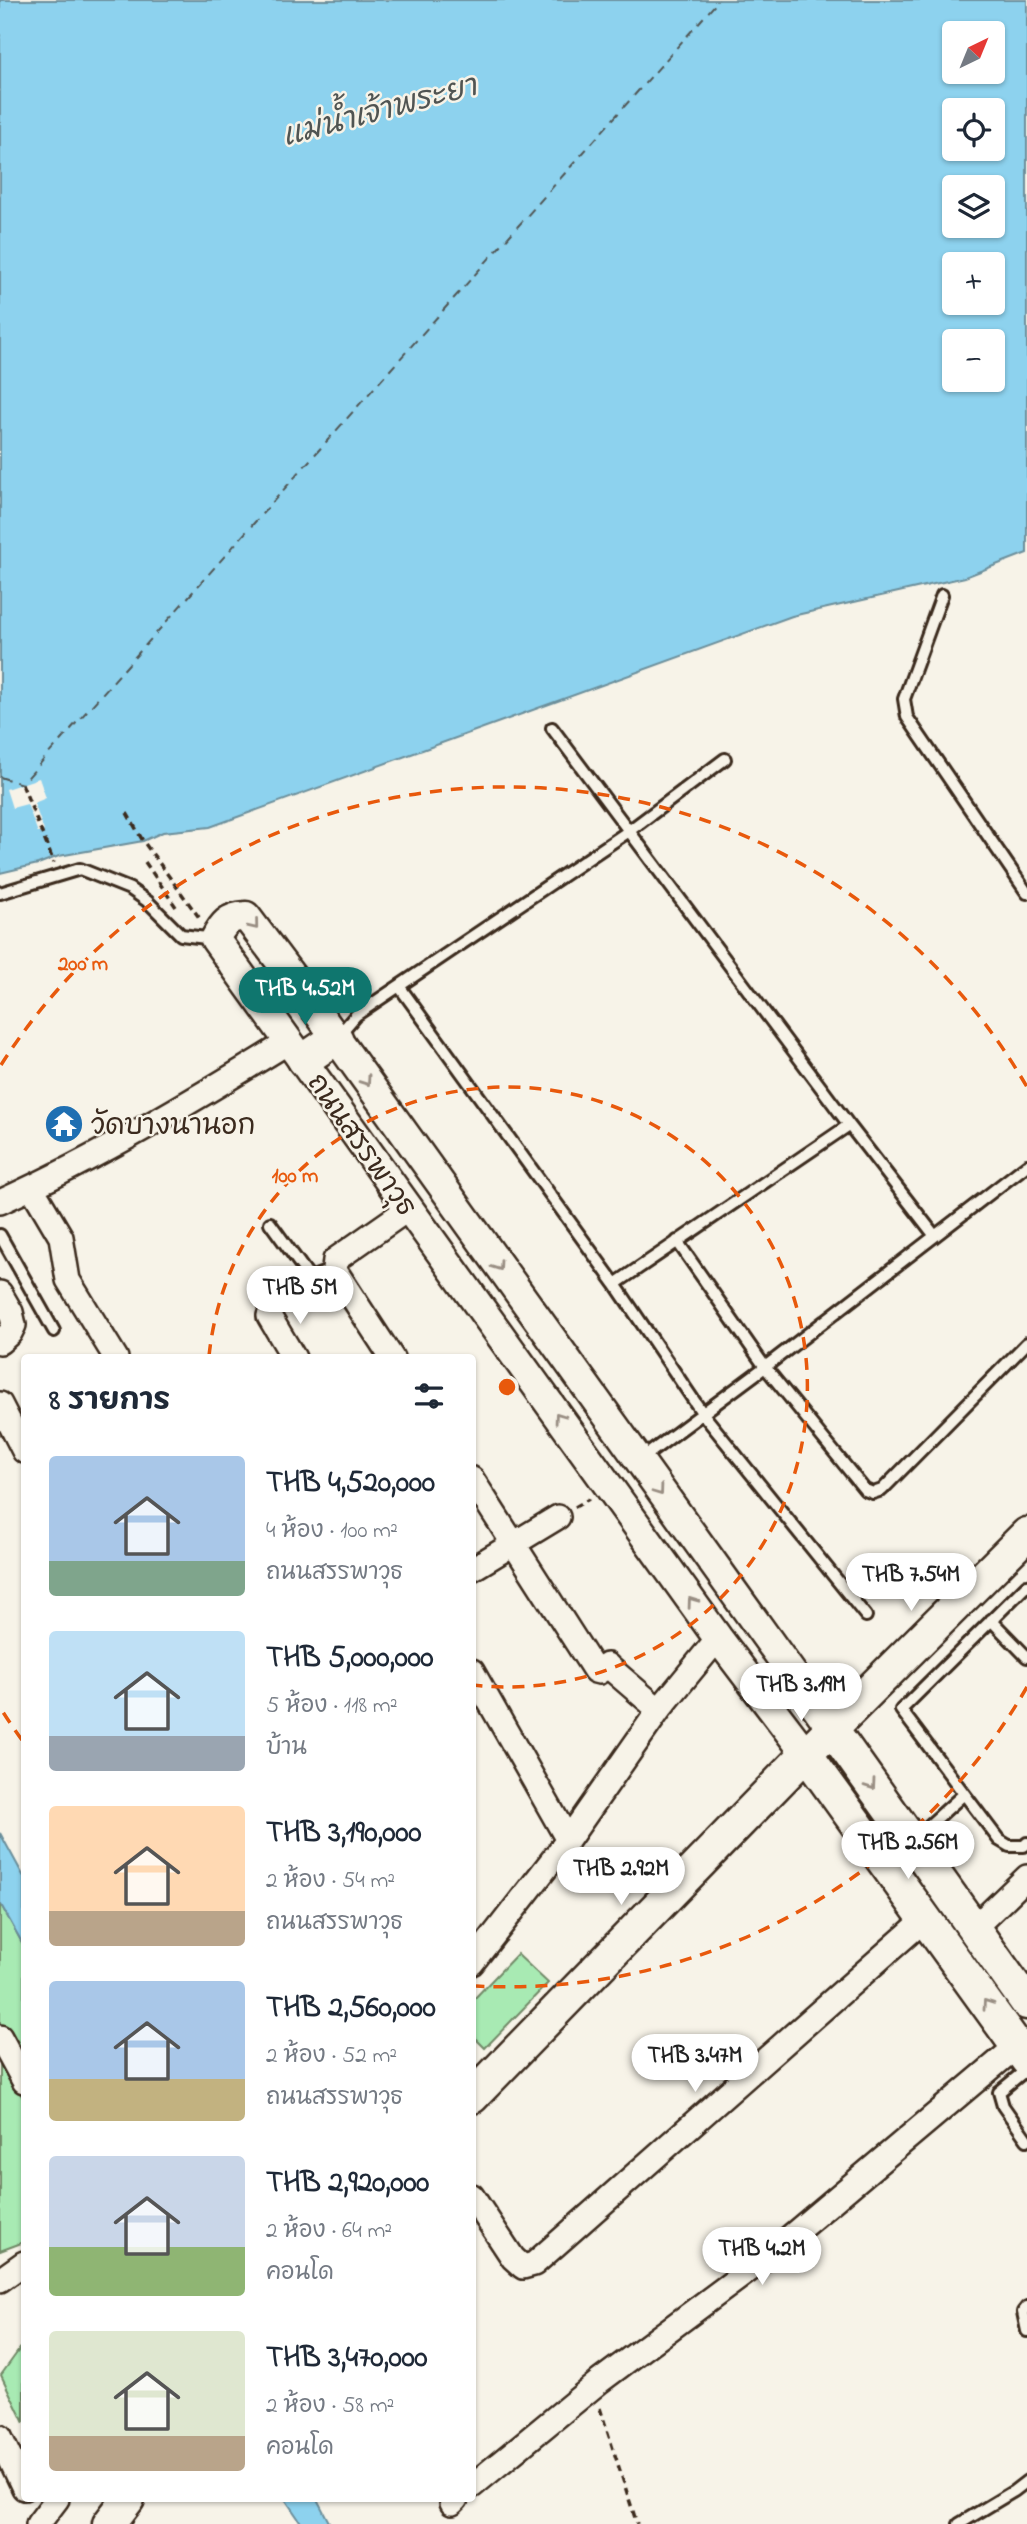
<!DOCTYPE html>
<html lang="th">
<head>
<meta charset="utf-8">
<style>
  :root { --surface:#fff; --page:#f6f6f7; --text:#1f2937; --muted:#747a83; --accent:#0f766e }
  body { margin:0; font-family:"Indie Flower","Playpen Sans Thai",sans-serif; background:var(--page); color:var(--text); height:100vh; display:flex; flex-direction:column; font-size:26px; white-space:nowrap }
  * { box-sizing:border-box; margin:0 }
  p { font-size:23px; color:var(--muted) }
  .icon { flex:none; width:38px; height:38px; fill:none; stroke:currentColor; stroke-width:2; stroke-linecap:round; stroke-linejoin:round }
  .map { position:relative; flex:1; overflow:hidden }
  .details { position:absolute; left:21px; top:1354px; width:455px; height:1148px; display:flex; flex-direction:column; background:var(--surface); border-radius:7px; box-shadow:0 2px 5px #0004 }
  .details>* { flex:none }
  .needle { width:46px; rotate:43deg }
  .tools { position:absolute; left:942px; top:21px; display:grid; gap:14px }
  .tools a { display:grid; place-items:center; width:63px; height:63px; border-radius:7px; background:var(--surface); box-shadow:0 2px 5px #0004; font-size:35px }
  .price { position:absolute; translate:-50% -60px; padding:0 16px; border-radius:24px; background:#fff; color:#222; font-size:23px; line-height:46px; filter:drop-shadow(0 2px 4px #0008) }
  .price::after { content:''; position:absolute; left:50%; top:42px; width:21px; height:16px; margin-left:-10px; background:inherit; clip-path:polygon(0 0,100% 0,50% 100%) }
  .price.current { background:var(--accent); color:#fff }
  ul { padding:0; list-style:none }
  li { display:flex; align-items:center; gap:21px; height:175px; padding:0 28px }
  li span { display:grid; place-items:center; flex:none; width:196px; height:140px; border-radius:7px; color:#555 }
  li>.icon { margin-inline-start:auto }
  span .icon { width:84px; height:84px; fill:#fffc; stroke-width:1 }
  li b { font-size:30px }
  h2 { display:flex; justify-content:space-between; align-items:center; height:84px; padding:0 28px; font-size:30px }
  .map>svg:first-child { display:block }
  .green { fill:#a8eab3; stroke:#728a68; stroke-width:2 }
  .water { fill:#8dd2ee; stroke:#6c8f9b; stroke-width:2; fill-rule:evenodd }
  .pier { fill:#f7f3e8 }
  .lines { fill:none; stroke-linecap:round; stroke-linejoin:round }
  .ferry { stroke:#505452; stroke-width:2; stroke-dasharray:9 7; stroke-linecap:butt }
  .service-casing { stroke:#3b2a1e; stroke-width:16 }
  .minor-casing { stroke:#3b2a1e; stroke-width:28 }
  .tertiary-casing { stroke:#3b2a1e; stroke-width:33 }
  .secondary-casing { stroke:#3b2a1e; stroke-width:37 }
  .path { stroke:#3b2a1e; stroke-width:3.5; stroke-dasharray:7 5; stroke-linecap:butt }
  .service { stroke:#f7f3e8; stroke-width:10 }
  .minor { stroke:#f7f3e8; stroke-width:23 }
  .tertiary { stroke:#f7f3e8; stroke-width:28 }
  .secondary { stroke:#f7f3e8; stroke-width:32 }
  .oneway { stroke:#998e83 }
  .ring { fill:none; stroke:#e8590c; stroke-width:3.5; stroke-dasharray:12 9 }
  .labels { text-anchor:middle; stroke-width:5; stroke-linejoin:round; paint-order:stroke }
  .poi-label { font-size:28px; fill:#3b2a1e; stroke:#f7f3e8; text-anchor:start }
  .street-label { font-size:28px; fill:#3b2a1e; stroke:#f7f3e8 }
  .water-label { font-size:30px; font-style:italic; fill:#505452; stroke:#f7f3e8 }
  .centre { fill:#e8590c; stroke:#f7f3e8; stroke-width:3.5 }
  .ring-label { font-size:21px; text-anchor:middle; font-weight:bold; fill:#e8590c; stroke:#f7f3e8; stroke-width:5; stroke-linejoin:round; paint-order:stroke }
</style>
</head>
<body>
<div class="map">
<svg width="1027" height="2524" viewBox="0 0 1027 2524">
  <rect width="100%" height="100%" fill="#f7f3e8"/>
  <filter id="ink" filterUnits="userSpaceOnUse"><feTurbulence type="fractalNoise" baseFrequency=".0143" numOctaves="2"/><feDisplacementMap in="SourceGraphic" scale="14" xChannelSelector="R" yChannelSelector="G"/><feConvolveMatrix kernelMatrix="1 2 1 2 8 2 1 2 1" color-interpolation-filters="sRGB"/></filter>
  <g filter="url(#ink)">
    <path class="green" d="M0,1903L24,1946V2070L0,2026Z
      M517,1954L548,1983L485,2048L473,2036V2000Z
      M0,2056L24,2100V2242L0,2251Z
      M24,2343V2423L1,2375Z"/>
    <path class="water" d="M0,0H1027V553L965,577L792,616L210,827L163,832L143,841L59,856L38,864L0,873ZM954,33H992V72H954ZM954,110H992V149H954ZM954,187H992V226H954ZM954,264H992V303H954ZM954,341H992V380H954Z
      M0,1833L24,1877V1946L0,1903Z
      M285,2499H317L330,2524H302Z"/>
    <path class="pier" d="M39,778L46,798L34,803L44,831L38,833L27,804L12,808L6,789Z"/>
    <g class="lines">
      <path class="ferry" d="M0,777L22,784L719,0"/>
      <g class="service-casing">
        <path id="service" d="M942,595L904,699L907,717L1027,893
          M552,728L849,1125L615,1284
          M0,893L80,869L130,889L147,901L181,935L215,939
          M399,986L615,1284L703,1414L866,1616
          M338,1036L356,1015L629,831L725,759
          M849,1125L935,1236
          M270,1223L310,1278L334,1269
          M0,1235L54,1331
          M677,1241L765,1367L865,1490L873,1493L882,1490L1027,1343
          M640,1460L765,1367L1027,1165
          M1027,1585L901,1710L999,1840L1009,1846H1024L1027,1843
          M991,1620L1027,1657
          M914,1839L964,1794
          M1027,2069L999,2092L1003,2106L1027,2140
          M1027,2307L1023,2312L1027,2331
          M959,2524L1014,2491L1027,2481"/>
      </g>
      <g class="minor-casing">
        <path id="minor" d="M32,1188L61,1237L68,1280L116,1358
          M0,1202C101,1156 196,1099 290,1041
          M0,1293L11,1312L14,1325L10,1333L0,1342
          M269,1316L294,1358
          M392,1358L334,1269L335,1260L408,1209
          M0,1404L24,1451
          M472,1479L595,1671L599,1672L607,1665L609,1667L659,1710
          M472,1569L558,1517
          M472,1671L568,1840
          M973,1929L1027,1877
          M472,1963L568,1840L659,1710L718,1638
          M0,2037L24,2081
          M472,2196L513,2258L523,2267L534,2264L926,1918
          M0,2280L24,2263
          M0,2437L24,2488
          M472,2486L600,2381L764,2259L1017,2046
          M452,2503L456,2499
          M38,2524L57,2499"/>
      </g>
      <g class="tertiary-casing">
        <path id="tertiary" d="M806,1754L718,1638L215,939C223,924 228,917 246,916L298,985L832,1729"/>
      </g>
      <g class="secondary-casing">
        <path id="secondary" d="M304,1060L336,1038
          M832,1729L1027,2003
          M806,1754L1027,2060
          M472,2097L806,1754L1027,1534
          M109,2524L128,2499"/>
      </g>
      <path class="path" d="M22,784L54,863
        M127,813L143,841L201,920
        M145,862L176,907
        M575,1507L589,1499
        M600,2408L637,2524"/>
      <use href="#service" class="service"/>
      <use href="#minor" class="minor"/>
      <use href="#tertiary" class="tertiary"/>
      <use href="#secondary" class="secondary"/>
    </g>
    <defs><path id="oneway-chevron" d="M-2-3.5L2.5 0L-2 3.5" fill="none" stroke-width="1.6" stroke-linecap="round" stroke-linejoin="round" transform="scale(1.75)"/></defs>
    <g class="oneway">
      <use href="#oneway-chevron" transform="translate(254 925) rotate(51)"/>
      <use href="#oneway-chevron" transform="translate(366 1081) rotate(55)"/>
      <use href="#oneway-chevron" transform="translate(498 1266) rotate(55)"/>
      <use href="#oneway-chevron" transform="translate(559 1417) rotate(-126)"/>
      <use href="#oneway-chevron" transform="translate(659 1491) rotate(54)"/>
      <use href="#oneway-chevron" transform="translate(692 1602) rotate(-126)"/>
      <use href="#oneway-chevron" transform="translate(871 1785) rotate(55)"/>
      <use href="#oneway-chevron" transform="translate(987 2004) rotate(-125)"/>
    </g>
  </g>
  <g class="ring">
    <path d="M209 1356A300 300 0 1 1 473 1685"/>
    <path d="M1027 1687A600 600 0 0 1 476 1986M22 1740A600 600 0 0 1 1 1709M1 1065A600 600 0 0 1 1027 1087"/>
  </g>
  <defs>
    <g id="temple-disc" transform="scale(2.0125)"><circle r="9.5" fill="#1f6fb2" stroke="#f7f3e8"/><path d="M0-6L5-2H3V0L6.5 2.5H4V6H1.5V3h-3V6H-4V2.5H-6.5L-3 0V-2H-5Z" fill="#fff"/></g>
  </defs>
  <g fill-rule="evenodd">
    <use href="#temple-disc" x="64" y="1124"/>
  </g>
  <g class="labels">
    <g class="poi-label">
      <text x="91" y="1134">วัดบางนานอก</text>
    </g>
    <g class="street-label">
      <text transform="translate(363 1144) rotate(55)" y="10">ถนนสรรพาวุธ</text>
    </g>
    <g class="water-label">
      <text transform="translate(379 110) rotate(-15)" y="10">แม่น้ำเจ้าพระยา</text>
    </g>
  </g>
  <circle cx="507" cy="1387" r="10" class="centre"/>
  <g class="ring-label">
    <text x="83" y="970">200 m</text>
    <text x="295" y="1182">100 m</text>
  </g>
</svg>
<div class="tools">
<a><svg class="needle" viewBox="-14 -14 28 28"><path d="M0-13l5 13h-10z" fill="#e53935"/><path d="M0 13l5-13h-10z" fill="#747a83"/></svg></a>
<a><svg class="icon" aria-label="locate" viewBox="0 0 24 24"><circle cx="12" cy="12" r="6"/><path d="M12 2v4M12 18v4M2 12h4M18 12h4"/></svg></a>
<a><svg class="icon" aria-label="layers" viewBox="0 0 24 24"><path d="M12 4l9 5-9 5-9-5zM3 14l9 5 9-5"/></svg></a>
<a>+</a>
<a>−</a>
</div>
<b class="price current" style="left:305px;top:1027px">THB 4.52M</b>
<b class="price" style="left:300px;top:1326px">THB 5M</b>
<b class="price" style="left:911px;top:1613px">THB 7.54M</b>
<b class="price" style="left:801px;top:1723px">THB 3.19M</b>
<b class="price" style="left:908px;top:1881px">THB 2.56M</b>
<b class="price" style="left:621px;top:1907px">THB 2.92M</b>
<b class="price" style="left:695px;top:2094px">THB 3.47M</b>
<b class="price" style="left:762px;top:2287px">THB 4.2M</b>
<section class="details">
<h2>8 รายการ<svg class="icon" aria-label="filters" viewBox="0 0 24 24"><path d="M4 7h16M4 17h16"/><circle cx="9" cy="7" r="2"/><circle cx="15" cy="17" r="2"/></svg></h2>
<ul>
<li><span style="background:linear-gradient(#a9c7e8 75%,#7fa58c 0)"><svg class="icon" aria-label="home" viewBox="0 0 24 24"><path d="M3 11l9-7 9 7M6 9v11h12V9"/></svg></span><div><b>THB 4,520,000</b><p>4 ห้อง · 100 m²</p><p>ถนนสรรพาวุธ</p></div></li>
<li><span style="background:linear-gradient(#bfe0f5 75%,#9aa5b1 0)"><svg class="icon" aria-label="home" viewBox="0 0 24 24"><path d="M3 11l9-7 9 7M6 9v11h12V9"/></svg></span><div><b>THB 5,000,000</b><p>5 ห้อง · 118 m²</p><p>บ้าน</p></div></li>
<li><span style="background:linear-gradient(#ffd9b3 75%,#b9a48a 0)"><svg class="icon" aria-label="home" viewBox="0 0 24 24"><path d="M3 11l9-7 9 7M6 9v11h12V9"/></svg></span><div><b>THB 3,190,000</b><p>2 ห้อง · 54 m²</p><p>ถนนสรรพาวุธ</p></div></li>
<li><span style="background:linear-gradient(#a9c7e8 70%,#c2b280 0)"><svg class="icon" aria-label="home" viewBox="0 0 24 24"><path d="M3 11l9-7 9 7M6 9v11h12V9"/></svg></span><div><b>THB 2,560,000</b><p>2 ห้อง · 52 m²</p><p>ถนนสรรพาวุธ</p></div></li>
<li><span style="background:linear-gradient(#c9d6e8 65%,#8fb573 0)"><svg class="icon" aria-label="home" viewBox="0 0 24 24"><path d="M3 11l9-7 9 7M6 9v11h12V9"/></svg></span><div><b>THB 2,920,000</b><p>2 ห้อง · 64 m²</p><p>คอนโด</p></div></li>
<li><span style="background:linear-gradient(#dfe7d0 75%,#b9a48a 0)"><svg class="icon" aria-label="home" viewBox="0 0 24 24"><path d="M3 11l9-7 9 7M6 9v11h12V9"/></svg></span><div><b>THB 3,470,000</b><p>2 ห้อง · 58 m²</p><p>คอนโด</p></div></li>
</ul>
</section>
</div>
</body>
</html>
